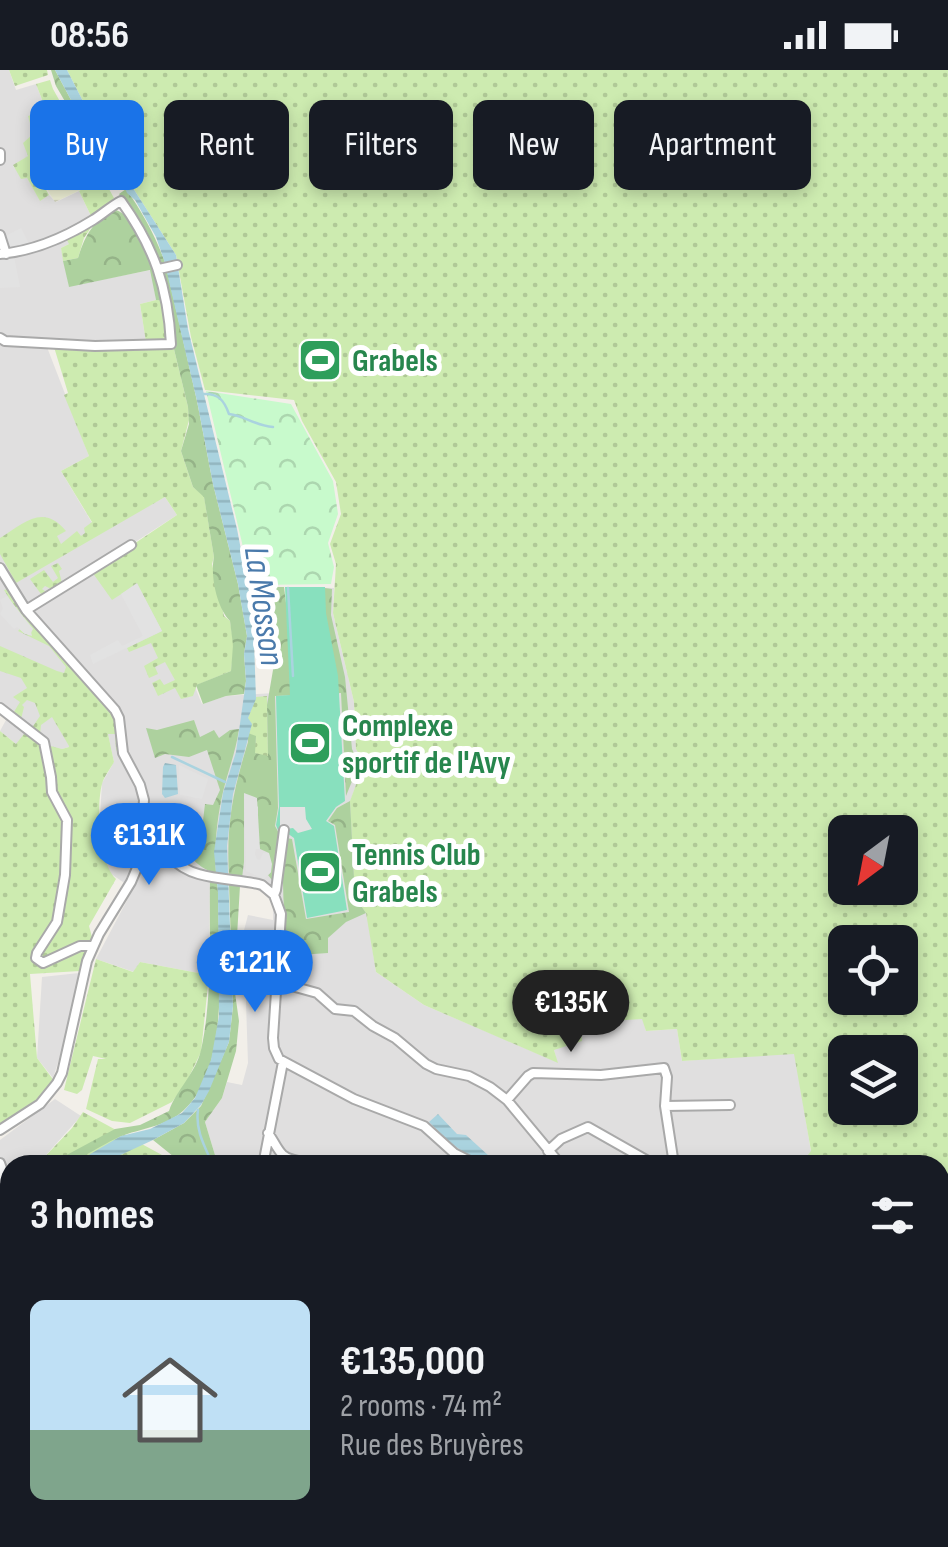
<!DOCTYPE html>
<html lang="en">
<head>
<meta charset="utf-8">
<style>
  :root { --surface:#171b24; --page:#20242c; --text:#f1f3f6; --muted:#9ea1a6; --accent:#1a73e8 }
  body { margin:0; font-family:"Sofia Sans Condensed",sans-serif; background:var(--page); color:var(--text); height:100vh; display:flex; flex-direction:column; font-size:38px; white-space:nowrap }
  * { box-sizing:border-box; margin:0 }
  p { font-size:32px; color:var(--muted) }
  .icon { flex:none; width:55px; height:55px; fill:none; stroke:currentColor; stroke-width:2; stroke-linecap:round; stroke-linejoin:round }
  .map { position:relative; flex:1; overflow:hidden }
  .panel { position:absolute; left:0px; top:1085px; width:950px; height:392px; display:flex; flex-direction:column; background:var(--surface); border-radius:30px 30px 0 0; box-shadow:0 5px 15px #0003 }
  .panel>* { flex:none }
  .guide { position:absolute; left:30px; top:30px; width:890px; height:90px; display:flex; gap:20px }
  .needle { width:65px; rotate:212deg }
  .buttons { position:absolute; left:828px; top:745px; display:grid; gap:20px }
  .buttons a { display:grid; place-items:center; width:90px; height:90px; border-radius:15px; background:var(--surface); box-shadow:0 5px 15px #0003; font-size:50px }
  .price { position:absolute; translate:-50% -85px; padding:0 22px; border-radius:35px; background:var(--accent); color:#fff; font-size:32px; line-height:65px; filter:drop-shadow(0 2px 5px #0008) }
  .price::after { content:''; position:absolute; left:50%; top:60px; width:30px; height:22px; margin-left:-15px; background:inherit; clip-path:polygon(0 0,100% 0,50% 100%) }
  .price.current { background:#222; color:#fff }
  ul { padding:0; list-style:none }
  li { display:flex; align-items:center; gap:30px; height:250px; padding:0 30px }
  li span { display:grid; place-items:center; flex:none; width:280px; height:200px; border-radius:15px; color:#555 }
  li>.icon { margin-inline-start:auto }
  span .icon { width:120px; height:120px; fill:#fffc; stroke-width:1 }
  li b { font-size:42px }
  h2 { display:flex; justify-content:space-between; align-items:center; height:120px; padding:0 30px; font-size:42px }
  .chip { padding:0 35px; border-radius:15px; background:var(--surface); box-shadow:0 5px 15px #0003; font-size:35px; line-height:90px }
  .chip.current { background:var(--accent); color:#fff }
  .status { display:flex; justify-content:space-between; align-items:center; height:70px; padding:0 50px; background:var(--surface); direction:ltr }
  .status svg { height:28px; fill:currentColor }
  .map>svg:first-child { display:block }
  .residential { fill:#e0dfdf }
  .farmland { fill:url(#farmland-rules) }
  .grass { fill:url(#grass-dots); fill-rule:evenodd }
  .forest { fill:url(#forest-crowns) }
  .park { fill:url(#park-crowns) }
  .pitch { fill:#88e0be }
  .parking { fill:#e2e2e2 }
  .water { fill:url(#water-rules) }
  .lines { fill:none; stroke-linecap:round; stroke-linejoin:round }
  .stream { stroke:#aad3df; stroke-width:2.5 }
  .minor-casing { stroke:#a9a9a9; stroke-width:12 }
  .minor { stroke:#fff; stroke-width:8 }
  .labels { text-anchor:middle; stroke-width:10; stroke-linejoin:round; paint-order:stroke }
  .leisure-label { font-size:32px; font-weight:bold; fill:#27864d; stroke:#fff; text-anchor:start }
  .water-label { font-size:35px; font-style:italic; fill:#4a7aab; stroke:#fff }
</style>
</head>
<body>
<div class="status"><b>08:56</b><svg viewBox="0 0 49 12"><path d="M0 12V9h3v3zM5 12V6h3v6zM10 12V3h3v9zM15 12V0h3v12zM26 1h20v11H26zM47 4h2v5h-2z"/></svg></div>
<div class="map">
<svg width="948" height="1477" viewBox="0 0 948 1477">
  <defs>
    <pattern id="farmland-rules" width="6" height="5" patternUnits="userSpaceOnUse" patternTransform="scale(2.5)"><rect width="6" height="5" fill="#eef0d5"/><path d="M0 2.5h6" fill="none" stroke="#ccceb7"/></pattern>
    <pattern id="grass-dots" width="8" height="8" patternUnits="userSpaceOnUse" patternTransform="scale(2.5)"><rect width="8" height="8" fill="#cdebb0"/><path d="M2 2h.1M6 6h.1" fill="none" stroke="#b0c997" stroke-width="1.8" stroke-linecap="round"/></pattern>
    <pattern id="forest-crowns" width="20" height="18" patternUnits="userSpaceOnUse" patternTransform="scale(2.5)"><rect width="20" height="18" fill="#add19e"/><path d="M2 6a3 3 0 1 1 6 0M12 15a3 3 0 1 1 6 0" fill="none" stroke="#95b388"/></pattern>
    <pattern id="park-crowns" width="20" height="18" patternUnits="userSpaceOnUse" patternTransform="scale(2.5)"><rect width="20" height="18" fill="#c8facc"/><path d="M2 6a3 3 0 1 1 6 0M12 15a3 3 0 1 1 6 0" fill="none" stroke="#acd6af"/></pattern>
    <pattern id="water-rules" width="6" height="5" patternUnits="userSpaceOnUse" patternTransform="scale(2.5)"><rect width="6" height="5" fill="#aad3df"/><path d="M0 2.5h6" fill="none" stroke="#92b5bf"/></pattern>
  </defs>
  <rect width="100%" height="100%" fill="#f2efe9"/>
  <path class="residential" d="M0,0H9L16,20L36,14L46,40L33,64L28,86L13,96L27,108L40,130L49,125L56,132L79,121L92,148L69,174L61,178L69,216L151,200L156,230L140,234L146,272H45L89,386L61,401L98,463L165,427L177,445L132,474L137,513L170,557L202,634L226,626L289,622L286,517L334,518L333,543L354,632L356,679L364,693L350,732L376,902L424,935L557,992L554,980L557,941L547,934L553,919L578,909L643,949L646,961L677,959L682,991L795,983L811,1082L803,1093L800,1095H218L205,1052L222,1028L227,1012L242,1015L248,993L245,903L253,866L243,864L248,845L273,850V833L263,823L252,817L210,809L209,905L140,892L134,902L96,889L133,819L107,801L99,763L102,713L114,692L108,665L62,679L16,674L0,661L6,650L0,644Z
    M79,903L67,965L53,1008L37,988L42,907Z
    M55,1029L81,1046L37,1095H10V1111L0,1116V1070Z
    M84,1468H185L187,1477H95Z
    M263,1468H314L304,1477L265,1475Z"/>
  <path class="farmland" d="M74,84L91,115L55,132L38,105Z"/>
  <path class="grass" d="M9,0H47L48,5L15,16Z
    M67,0H948V1477H304L314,1468H940V1095H800L811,1081L794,984L682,991L677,959L646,961L642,949L594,952L578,909L553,919L547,933L581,951L582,971L554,980L558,993L424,935L376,902L366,843L355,827L350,731L364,693L356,679L354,632L333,543L336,494L330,474L341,444L336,412L302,351L294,330L205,320L191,267L176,185L106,76ZM845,762H900V818H845ZM845,872H900V928H845ZM845,982H900V1038H845Z
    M50,10L53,19L114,128L92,148L79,121L91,114L74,85L38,105L49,125L40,131L27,108L21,109L13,95L28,86L23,73L33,64L28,46L46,40L36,14Z
    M94,153L84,168L78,188L63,191L61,178L69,174L66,168Z
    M156,230L165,231L168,271L146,272L140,234Z
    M173,275L188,337L189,350L181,381L193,417L204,426L214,487L212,494L224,546L230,551L234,576L231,601L197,615L193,626L181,629L175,618L158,626L152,613L160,609L164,615L175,610L165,592L155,597L158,604L149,608L144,596L158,588L151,573L129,582L127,578L162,561L137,514L112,530L92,502L177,445L165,427L16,513L0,484V468C24,453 43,433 66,461L57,466L61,474L77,461L81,466L85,463L84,458L92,452L61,401L89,386L64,325L68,323L54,277Z
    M58,493L62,499L59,501L62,513L51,519L45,516L42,519L46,522L41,524L30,509L44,500L53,512L58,508L51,496Z
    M7,519C27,554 56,578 83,607C93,618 106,631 112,645C119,659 116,676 121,691L116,679L115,664H108L114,692C110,699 104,707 102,714C96,737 99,793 116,809L89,856L92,867L80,901L30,904L37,988L55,1012L45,1025L0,1054V661L16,674L24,664L27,665L40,646L35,633L27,630L22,635L24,637L21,649L26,654L12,645L20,632L13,627L27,618L21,608L0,601V576L57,601L64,603L66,597L49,576L18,561L20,559L25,564L31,563L33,559L17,541L4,520ZM52,647L69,676V677L62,679L39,673L41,655Z
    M267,626L268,687L254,683L256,667L248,663V648L256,627Z
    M96,889L133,902L140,892L209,905L201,982L186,1013L172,1032L130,1053L112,1051L86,1039L98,989H106L93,986L82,1020L77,1024L64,1020Z
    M83,1042L162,1085L172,1095H37L72,1058Z
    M10,1111V1468H84L95,1477H0V1116Z
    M185,1468H263L265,1475L275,1477H187Z"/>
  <path class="forest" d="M51,0H55L109,101L123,114L116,119L56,16Z
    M126,119C143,143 156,167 166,195L162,196L147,162L119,124Z
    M113,139C142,146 157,205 165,231L156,230L150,200L69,217L63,191L78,188C86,163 92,154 113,139Z
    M167,200L197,331L213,414L238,514L247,566L244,584L246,611L244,624L226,626L203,634L196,615L231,601L233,575L230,551C217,538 210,506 214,487L204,427L193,417L181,381L189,354L188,337L173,275L162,201Z
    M264,517H284L287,541L318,517L332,519L331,545L345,607L352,679L359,694L346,726L341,623L275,626L278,738L275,756L281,767L292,769L306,849L349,842L335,755L328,751L337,738L350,731L355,827L366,843L346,852L328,868V883L285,886C287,861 283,838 283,813L275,814L268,805L271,802L269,783L260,779L258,774V737L244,724V792L242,808L229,806C226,754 233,721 248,672V663L256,666L255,683L268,686L267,635L273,600Z
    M194,650L200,667L214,660L219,668L230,660L239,659C236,681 228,701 223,722C217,748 214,777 216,803C199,799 185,785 183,767L202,759L205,734L213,735L220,720L207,680L189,687L165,684L155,688L146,658L157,660Z
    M210,809H217L218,823C218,883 232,997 184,1040C166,1057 141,1058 119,1067C95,1078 76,1095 48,1095L115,1059L140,1055L169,1041C176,1020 196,1003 201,980C213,926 209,863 210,809Z
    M229,814L240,816L234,916L239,951L236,981L222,1028L205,1052L218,1095H184L153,1070L184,1053L201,1036L229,972L233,936Z"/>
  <path class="park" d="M206,321L291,334L333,411L338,444L328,473L334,497L331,514L252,515Z"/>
  <path class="pitch" d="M285,517H325L326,543L338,606L345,731L336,737L326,751L334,756L347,840L307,848L294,768L287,763H279L276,755L279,737L276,626L290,625Z"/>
  <path class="parking" d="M21,158L30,176L13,182L20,217L0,218V169Z
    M137,513L162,561L93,594L90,585L118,570L122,576L143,566L121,524Z
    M7,526L33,559L31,562L32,566L25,564L17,557L14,559L0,544L3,538L0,530Z
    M179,695L208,709L202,729L180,725Z
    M244,723L257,728L260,779H256L255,784L257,789L260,790L263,783H269L272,794L271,802L264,809L246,801Z
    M280,737H305L306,749L312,759L298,763L293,758L280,760Z"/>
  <path class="water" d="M55,0H67L106,76L176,185L188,259L237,459L253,542L256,629L248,648L252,654L233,724L227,776L233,936L229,972L209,1021L201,1035L184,1053L153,1070L99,1095H62L87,1086L121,1066L150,1059L182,1043L195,1028L211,990L219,946L218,823L214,782L223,723L236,682L246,611L244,584L247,566L238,514L213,414L197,331L164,190L156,167L135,130L127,123L123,114L109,101Z
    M165,693L176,695L178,724L165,728L162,724L163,697Z
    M438,1044L457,1064L466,1065L489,1086L487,1092C463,1086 446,1069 429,1052Z"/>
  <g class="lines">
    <path class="stream" d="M203,324C218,323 224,330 229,344C245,346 256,356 273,357
      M288,518L293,606
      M172,687L225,712
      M198,1040C195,1060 205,1077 213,1095
      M940,1250H948
      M0,1346L10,1359
      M83,1468L86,1472L106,1477
      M604,1468L608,1477"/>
    <g class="minor-casing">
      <path id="minor" d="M0,83V90
        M0,165L6,184
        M0,184C34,181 64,168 93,150C103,144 111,136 121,131C154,177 168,217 171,274L95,276L5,271L0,268
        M159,199L177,195
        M0,498L26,540L115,640L119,648L123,683L140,715L144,730L139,793L131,812L99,864L87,891L62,1003L57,1013L40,1034L0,1060
        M26,540L131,475
        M0,638L44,672L51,707L52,722L67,750L65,805L57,852L37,883L36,888L43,893L80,876H93
        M145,742C163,752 159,772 172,788C192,812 234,807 262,815L274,825L281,844L273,968L274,978L279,989L354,1029L424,1056L454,1083L478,1095
        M274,825L276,820L284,760
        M277,912L317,923L335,939L354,941L373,956L395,968L426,994L436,999L469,1006L490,1017L507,1030L561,1095
        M507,1030L528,1006L533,1003L601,1005L664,998L667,1007L665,1036L673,1088L671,1095
        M665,1036L730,1035
        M268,1063C273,1069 277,1080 283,1085C291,1092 308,1092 318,1095
        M548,1081L561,1069L588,1057L655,1095
        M0,1093L4,1104L0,1109
        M263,1095L283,992
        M940,1231H948
        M795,1468L800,1477
        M328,1477L330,1468"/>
    </g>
    <use href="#minor" class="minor"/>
  </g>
  <defs>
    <g id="stadium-square" transform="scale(2.25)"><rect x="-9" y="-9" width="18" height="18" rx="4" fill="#2e9e5b" stroke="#fff"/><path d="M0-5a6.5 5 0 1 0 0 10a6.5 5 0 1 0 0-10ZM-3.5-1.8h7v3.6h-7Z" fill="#fff"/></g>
  </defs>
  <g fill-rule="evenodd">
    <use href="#stadium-square" x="320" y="290"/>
    <use href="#stadium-square" x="310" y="673"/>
    <use href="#stadium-square" x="320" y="802"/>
  </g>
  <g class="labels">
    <g class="leisure-label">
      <text x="352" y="301">Grabels</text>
      <text x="342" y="666">Complexe<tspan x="342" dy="37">sportif de l'Avy</tspan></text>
      <text x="352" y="795">Tennis Club<tspan x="352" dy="37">Grabels</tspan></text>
    </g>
    <g class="water-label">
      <text transform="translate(265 536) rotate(82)" y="12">La Mosson</text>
    </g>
  </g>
</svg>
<div class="buttons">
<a><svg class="needle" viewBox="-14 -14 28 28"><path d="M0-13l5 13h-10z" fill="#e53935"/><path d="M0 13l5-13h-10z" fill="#9ea1a6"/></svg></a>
<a><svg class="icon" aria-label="locate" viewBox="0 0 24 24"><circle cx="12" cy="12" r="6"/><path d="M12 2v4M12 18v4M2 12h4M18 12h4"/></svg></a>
<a><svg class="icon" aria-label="layers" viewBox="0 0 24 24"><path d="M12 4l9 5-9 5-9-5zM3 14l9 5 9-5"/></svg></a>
</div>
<b class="price" style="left:149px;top:818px">€131K</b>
<b class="price" style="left:255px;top:945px">€121K</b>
<b class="price current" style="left:571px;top:985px">€135K</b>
<div class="guide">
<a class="chip current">Buy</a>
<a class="chip">Rent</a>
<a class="chip">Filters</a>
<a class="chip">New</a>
<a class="chip">Apartment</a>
</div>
<section class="panel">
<h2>3 homes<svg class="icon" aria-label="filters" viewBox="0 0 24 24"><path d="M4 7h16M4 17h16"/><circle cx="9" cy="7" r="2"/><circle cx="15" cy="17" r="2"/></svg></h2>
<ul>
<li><span style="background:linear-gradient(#bfe0f5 65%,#7fa58c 0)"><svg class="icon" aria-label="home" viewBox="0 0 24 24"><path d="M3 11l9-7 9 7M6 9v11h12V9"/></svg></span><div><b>€135,000</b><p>2 rooms · 74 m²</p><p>Rue des Bruyères</p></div></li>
</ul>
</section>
</div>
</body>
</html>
